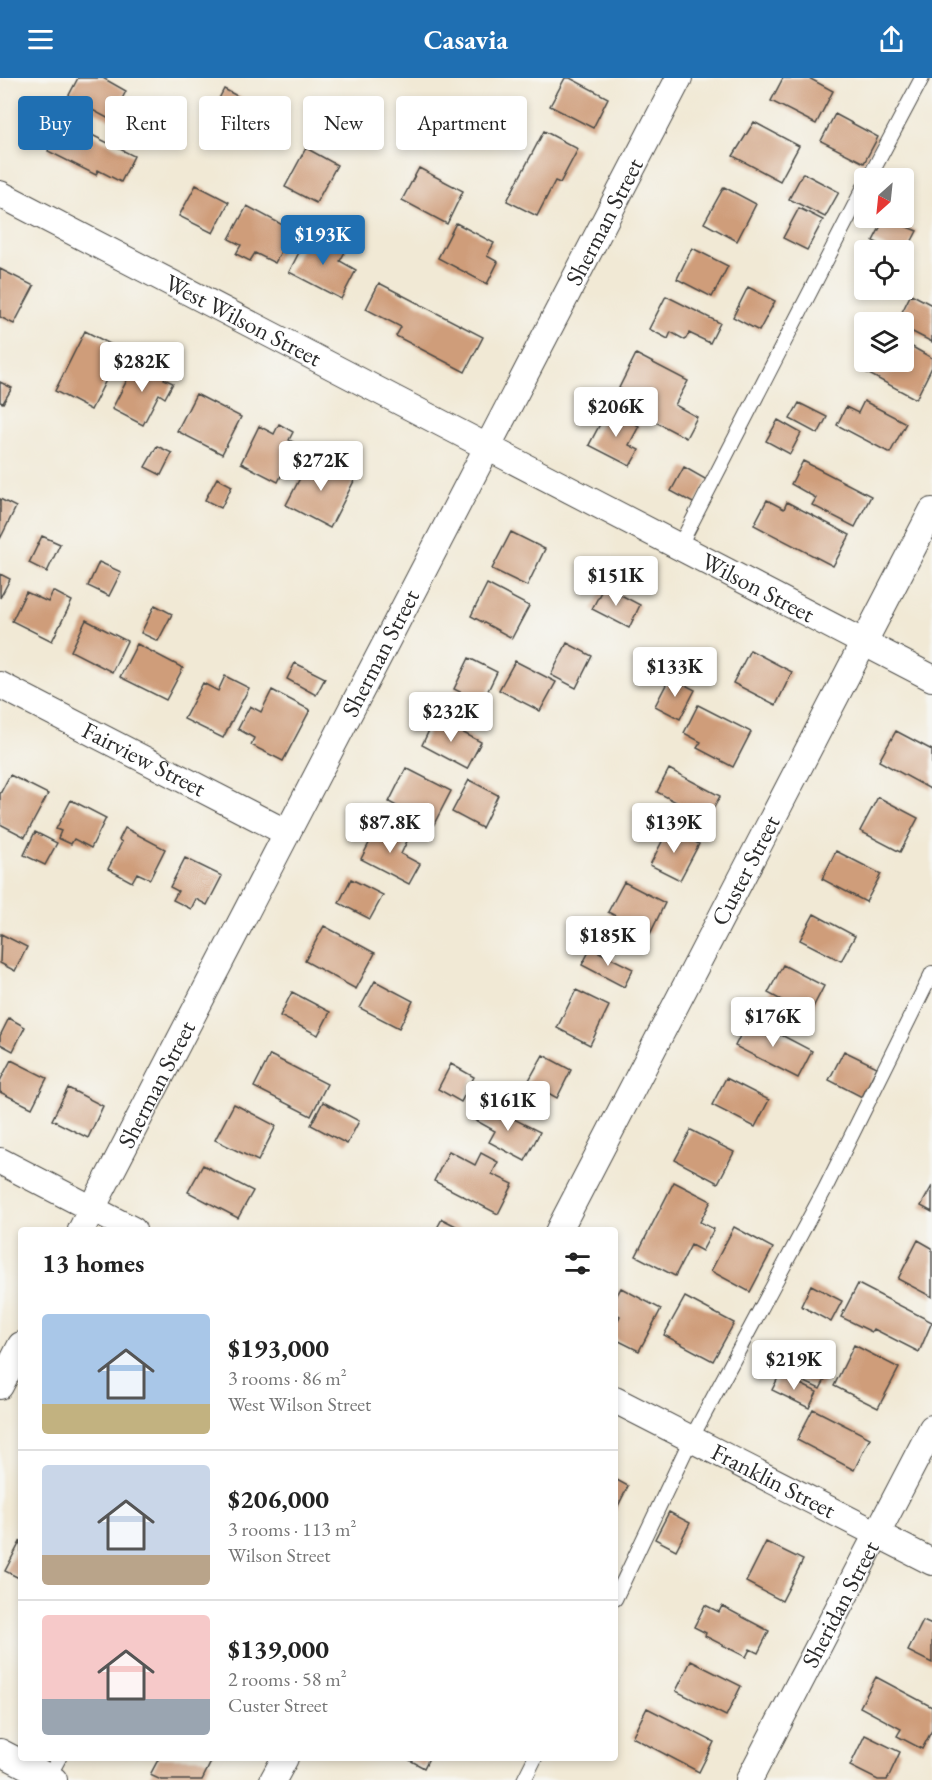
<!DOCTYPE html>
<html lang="en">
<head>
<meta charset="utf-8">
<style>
  :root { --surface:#fff; --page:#f6f6f6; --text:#222; --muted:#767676; --line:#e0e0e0; --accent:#1f6fb2 }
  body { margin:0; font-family:"EB Garamond",serif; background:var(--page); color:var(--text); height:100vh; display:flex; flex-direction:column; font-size:22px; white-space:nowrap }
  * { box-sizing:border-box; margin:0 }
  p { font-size:20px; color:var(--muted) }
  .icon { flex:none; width:33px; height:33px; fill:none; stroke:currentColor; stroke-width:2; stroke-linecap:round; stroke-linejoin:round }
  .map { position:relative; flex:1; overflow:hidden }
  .details { position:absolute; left:18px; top:1149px; width:600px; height:534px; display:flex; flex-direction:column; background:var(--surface); border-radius:6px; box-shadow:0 3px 9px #0003 }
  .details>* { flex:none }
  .banner { position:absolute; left:18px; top:18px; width:600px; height:54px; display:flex; gap:12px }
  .needle { width:39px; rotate:207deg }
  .buttons { position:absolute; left:854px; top:90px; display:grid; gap:12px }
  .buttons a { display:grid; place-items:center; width:60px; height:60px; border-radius:6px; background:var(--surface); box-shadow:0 3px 9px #0003; font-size:30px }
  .price { position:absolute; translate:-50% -51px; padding:0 14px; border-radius:6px; background:#fff; color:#222; font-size:20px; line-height:39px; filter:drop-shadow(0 2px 3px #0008) }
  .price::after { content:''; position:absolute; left:50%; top:36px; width:18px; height:14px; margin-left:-9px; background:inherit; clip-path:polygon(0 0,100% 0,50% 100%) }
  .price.active { background:var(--accent); color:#fff }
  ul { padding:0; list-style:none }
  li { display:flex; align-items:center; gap:18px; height:150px; padding:0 24px }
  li+li { border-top:2px solid var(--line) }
  li span { display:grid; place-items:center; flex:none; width:168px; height:120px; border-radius:6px; color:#555 }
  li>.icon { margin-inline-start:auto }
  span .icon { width:72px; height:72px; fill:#fffc; stroke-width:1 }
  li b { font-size:26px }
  h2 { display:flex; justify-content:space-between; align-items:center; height:72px; padding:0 24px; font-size:26px }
  .tag { padding:0 21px; border-radius:6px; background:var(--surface); box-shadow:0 3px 9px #0003; font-size:21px; line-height:54px }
  .tag.active { background:var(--accent); color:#fff }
  header { display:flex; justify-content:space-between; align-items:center; height:78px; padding:0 24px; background:var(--accent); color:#fff; font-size:27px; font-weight:700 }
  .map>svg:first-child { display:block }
  .building { fill:#cf9d7a }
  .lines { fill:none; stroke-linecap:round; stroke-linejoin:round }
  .lane-casing { stroke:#494844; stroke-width:16 }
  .street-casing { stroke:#494844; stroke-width:28 }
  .lane { stroke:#fff; stroke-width:14 }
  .street { stroke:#fff; stroke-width:26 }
  .labels { text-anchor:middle; stroke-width:5; stroke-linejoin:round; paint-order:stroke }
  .street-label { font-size:24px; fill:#2b2b2b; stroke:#f6f6f2 }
</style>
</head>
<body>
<header><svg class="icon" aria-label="menu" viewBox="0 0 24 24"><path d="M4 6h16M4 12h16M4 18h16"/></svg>Casavia<svg class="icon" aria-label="share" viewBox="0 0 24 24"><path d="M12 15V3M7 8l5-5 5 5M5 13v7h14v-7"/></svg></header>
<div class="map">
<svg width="932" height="1702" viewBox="0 0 932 1702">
  <rect width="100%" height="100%" fill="#f6f6f2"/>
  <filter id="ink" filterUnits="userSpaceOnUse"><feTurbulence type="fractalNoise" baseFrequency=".0167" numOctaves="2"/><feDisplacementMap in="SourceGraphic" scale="12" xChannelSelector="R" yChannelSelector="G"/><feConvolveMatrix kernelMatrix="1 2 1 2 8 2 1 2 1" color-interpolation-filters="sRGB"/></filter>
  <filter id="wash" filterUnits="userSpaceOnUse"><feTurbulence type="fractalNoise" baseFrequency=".008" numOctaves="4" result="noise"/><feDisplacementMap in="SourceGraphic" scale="24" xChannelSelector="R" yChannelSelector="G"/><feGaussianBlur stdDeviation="1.35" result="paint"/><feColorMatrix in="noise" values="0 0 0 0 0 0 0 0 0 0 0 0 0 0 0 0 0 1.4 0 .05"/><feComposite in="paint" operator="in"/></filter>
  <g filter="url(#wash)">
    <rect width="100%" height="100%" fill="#f1e9d5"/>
    <g id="blocks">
      <path class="building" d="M78,0H103L126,13L111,42L68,19Z
        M565,0H570L608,20L593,50L550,28Z
        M783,0H809L833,13L816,46L771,23Z
        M224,11L256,28L236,65L205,48Z
        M835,36L878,59L864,85L821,63Z
        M58,40L134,78L121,104L98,92L96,97L48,73L53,63L47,60Z
        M754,44L799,68L780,103L733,78Z
        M544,53L578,71L560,105L555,103L537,138L507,123Z
        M306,70L337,87L316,125L285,109Z
        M419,90L463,113L447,146L402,122Z
        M803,95L839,114L825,139L789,121Z
        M196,107L229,124L213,155L179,138Z
        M724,109L756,126L737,163L704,145Z
        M247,128L292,152L275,185L255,175L250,183L236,176L241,167L229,161Z
        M799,130L823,142L807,172L783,160Z
        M885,140L917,153L903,180V172H892L873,163Z
        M456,145L494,165L487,178L498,184L487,206L438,180Z
        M310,153L346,172L340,183L356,192L341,221L289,194Z
        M692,170L728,188L712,219L677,201Z
        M0,191L34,208L14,246L0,239Z
        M379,205L483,259L465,294L396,258L401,249L366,231Z
        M748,209L775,223L759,253L733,239Z
        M911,216L932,227V264L903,249V244H897Z
        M666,218L720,245L710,265L689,255L685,262L671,254L668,261L649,251Z
        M85,253L116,269L105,291L110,294L91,332L55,313Z
        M907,266L932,280V289L916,321L867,295L873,284H903Z
        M636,276L688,303L675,327L697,339L686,360L629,330L636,319L619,310Z
        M136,285L153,294L155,290L167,296L164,301L173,305L165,320L159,316L143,347L112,331Z
        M0,304L12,310L3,325L0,324Z
        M196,316L241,339L222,376L177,353Z
        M864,323L906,345L890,375L837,347L846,329L858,335Z
        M799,325L827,339L818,356L790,341Z
        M608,331L639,348L629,367L639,372L630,388L589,367Z
        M778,342L801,355L790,376L766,363Z
        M279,346L293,354L289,362L297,366L278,404L241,385L259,348L274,356Z
        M157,368L172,375L161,397L145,389Z
        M311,379L355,401L330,450L286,427Z
        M803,383L871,418L855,449L812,427L816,420L791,406Z
        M684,389L707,402L695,426L671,413Z
        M217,400L232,408L221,430L205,422Z
        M0,421L16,429L0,461Z
        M767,422L784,431L787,424L850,457L833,488L754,447Z
        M511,454L545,471L527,508L492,491Z
        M42,458L60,466L47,494L29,485Z
        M99,484L121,494L109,518L88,508Z
        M0,496L10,501L0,520Z
        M487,506L529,528L512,560L471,538Z
        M604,508L640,527L629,550L592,531Z
        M53,513L72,523L52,563L12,543L26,514L48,524Z
        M155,527L172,536L158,563L141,555Z
        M86,542L127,563L112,594L71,573Z
        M567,565L592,578L576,610L551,597Z
        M137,566L183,590L166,622L120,599Z
        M750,572L792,594L776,627L733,605Z
        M469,580L497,594L482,625L454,611Z
        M515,583L556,604L540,633L499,612Z
        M295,585L325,600L316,617L287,601Z
        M225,598L249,610L223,660L184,641L203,605L218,613Z
        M670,599L695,612L680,641L655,628Z
        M272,612L310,632L283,683L251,667L254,660L238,651L250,628L261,634Z
        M698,627L751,654L733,689L697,670L701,664L684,655Z
        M435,640L481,664L467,691L422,667Z
        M896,653L932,672V712L879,683Z
        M406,690L451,713L433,748L389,724Z
        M669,691L720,718L708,741L657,714Z
        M10,697L48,716L25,759L0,746V716Z
        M469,702L498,717L482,750L452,734Z
        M878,719L918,740L900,774L860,753Z
        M71,722L106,740L91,770L74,761L71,766L58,760L61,753L56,751Z
        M380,744L409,759L401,776L420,786L409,806L361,781Z
        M125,750L165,771L150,801L137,795L132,804L108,791L122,764L119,762Z
        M669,750L699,766L680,802L650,787Z
        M35,754L57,765L45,787L24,777Z
        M836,773L881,796L866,824L822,801Z
        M185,780L222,798L207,827L196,821L191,831L173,822L178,813L170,809Z
        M351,801L383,817L370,841L339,825Z
        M624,804L665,825L650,856L608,834Z
        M814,836L855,858L841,883L800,862Z
        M324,848L375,875L356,911L305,883Z
        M1,856L27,869L15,893L0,885Z
        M591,870L633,891L624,909L582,887Z
        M783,887L824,908L809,937L768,915Z
        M375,903L413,923L399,950L360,930Z
        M576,912L609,928L590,967L557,950Z
        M292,914L330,934L318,957L280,938Z
        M9,940L25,949L13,973L0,966V958Z
        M749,940L812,973L798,1000L735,968Z
        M844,973L877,989L862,1019L829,1002Z
        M270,977L327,1006L311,1038L254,1009Z
        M543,977L571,992L557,1020L528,1004Z
        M11,982L47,1000L32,1030L0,1014V1003Z
        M451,986L474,999L461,1024L438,1011Z
        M726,1000L769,1022L755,1049L712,1027Z
        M68,1010L103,1028L88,1060L52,1042Z
        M323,1024L359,1043L347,1066L311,1047Z
        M234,1026L276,1048L258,1083L215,1062Z
        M484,1026L540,1054L525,1083L489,1064L495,1053L475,1042Z
        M691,1052L734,1074L718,1105L675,1082Z
        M449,1073L475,1087L481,1075L498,1084L492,1096L513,1106L498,1136L434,1103Z
        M203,1087L253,1113L238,1140L188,1114Z
        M674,1104L711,1123L700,1144L714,1151L702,1173L691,1167L675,1198L636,1178Z
        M932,1108V1134L921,1128Z
        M442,1141L464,1152H436Z
        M734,1149L773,1170L750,1214L711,1193Z
        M918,1162L932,1170V1219L898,1201Z
        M858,1206L932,1244L919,1274L874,1251L872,1254L841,1239Z
        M811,1207L842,1223L831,1244L801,1228Z
        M621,1210L661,1231L639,1273L615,1261V1248L620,1238L615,1235V1221Z
        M685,1219L734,1245L713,1283L664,1257Z
        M854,1267L899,1290L878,1330L834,1308Z
        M802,1278L830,1292L820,1311L792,1298Z
        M780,1296L817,1314L809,1330L772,1312Z
        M813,1331L870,1360L854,1392L797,1362Z
        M615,1401L628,1408L615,1434Z
        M669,1434L690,1445L676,1472L655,1461Z
        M21,1462V1501L5,1493Z
        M766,1464L803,1482L782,1523L746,1504Z
        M705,1527L719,1534L722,1528L769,1553L758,1575L750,1571L746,1579L705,1558L706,1555L694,1549Z
        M923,1543L932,1547V1585L908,1573Z
        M691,1583L741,1608L726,1638L676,1613Z
        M876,1599L932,1629V1652L922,1671L897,1658L901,1651L860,1629Z
        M647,1630L714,1664L699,1694L632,1659Z
        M865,1657L900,1674L887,1702H878L850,1688Z
        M159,1680H202L211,1684L202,1702H161L150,1697Z
        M406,1680H429L424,1690Z"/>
    </g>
  </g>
  <g filter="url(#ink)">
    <use href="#blocks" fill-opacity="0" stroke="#494844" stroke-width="1.5"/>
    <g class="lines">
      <g class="lane-casing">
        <path id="lane" d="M869,100L922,0
          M679,469L864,109
          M615,1521L691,1361L825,1111L932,895
          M47,1702L59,1680
          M524,1702L535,1680"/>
      </g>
      <g class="street-casing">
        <g id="street">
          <path id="s1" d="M0,116L932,600"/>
          <path id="s2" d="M0,607L287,755"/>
          <path d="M0,1083L133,1152"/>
          <path id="s3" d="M81,1152L679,0"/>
          <path id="s4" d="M559,1152L932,433"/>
          <path d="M0,1308L21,1267"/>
          <path id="s5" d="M615,1322L932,1484"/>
          <path d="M0,1674L54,1702"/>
          <path d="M273,1702L285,1680"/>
          <path id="s6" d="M749,1702L932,1350"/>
        </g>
      </g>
      <use href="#lane" class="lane"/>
      <use href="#street" class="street"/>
    </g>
  </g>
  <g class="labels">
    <g class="street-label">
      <text dy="8" stroke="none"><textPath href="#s3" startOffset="1136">Sherman Street</textPath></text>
      <text dy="8" stroke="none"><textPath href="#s1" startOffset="274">West Wilson Street</textPath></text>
      <text dy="8" stroke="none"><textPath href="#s1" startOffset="854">Wilson Street</textPath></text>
      <text dy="8" stroke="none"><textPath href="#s3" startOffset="650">Sherman Street</textPath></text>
      <text dy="8" stroke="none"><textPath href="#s2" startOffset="162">Fairview Street</textPath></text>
      <text dy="8" stroke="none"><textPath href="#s4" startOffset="405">Custer Street</textPath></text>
      <text dy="8" stroke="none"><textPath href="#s3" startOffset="164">Sherman Street</textPath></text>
      <text dy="8" stroke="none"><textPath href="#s5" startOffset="178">Franklin Street</textPath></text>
      <text dy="8" stroke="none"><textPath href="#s6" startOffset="198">Sheridan Street</textPath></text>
    </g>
  </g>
</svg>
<div class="buttons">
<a><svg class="needle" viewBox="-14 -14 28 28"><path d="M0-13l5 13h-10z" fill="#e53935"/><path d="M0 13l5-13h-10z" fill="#767676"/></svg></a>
<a><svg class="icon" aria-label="locate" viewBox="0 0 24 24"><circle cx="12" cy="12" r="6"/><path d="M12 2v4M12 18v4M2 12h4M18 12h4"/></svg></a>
<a><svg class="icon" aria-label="layers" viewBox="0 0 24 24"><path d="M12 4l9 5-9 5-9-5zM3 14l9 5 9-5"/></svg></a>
</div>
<b class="price active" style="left:323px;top:188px">$193K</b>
<b class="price" style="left:142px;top:315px">$282K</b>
<b class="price" style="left:616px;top:360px">$206K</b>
<b class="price" style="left:321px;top:414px">$272K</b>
<b class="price" style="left:616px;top:529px">$151K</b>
<b class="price" style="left:675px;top:620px">$133K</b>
<b class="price" style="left:451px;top:665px">$232K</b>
<b class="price" style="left:390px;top:776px">$87.8K</b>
<b class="price" style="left:674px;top:776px">$139K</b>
<b class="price" style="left:608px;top:889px">$185K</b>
<b class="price" style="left:773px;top:970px">$176K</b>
<b class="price" style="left:508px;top:1054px">$161K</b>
<b class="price" style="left:794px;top:1313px">$219K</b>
<div class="banner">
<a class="tag active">Buy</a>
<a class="tag">Rent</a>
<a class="tag">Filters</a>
<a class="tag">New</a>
<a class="tag">Apartment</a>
</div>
<section class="details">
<h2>13 homes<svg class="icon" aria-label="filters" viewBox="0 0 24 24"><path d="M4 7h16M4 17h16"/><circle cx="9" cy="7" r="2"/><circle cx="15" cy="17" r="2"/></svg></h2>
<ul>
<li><span style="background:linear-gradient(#a9c7e8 75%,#c2b280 0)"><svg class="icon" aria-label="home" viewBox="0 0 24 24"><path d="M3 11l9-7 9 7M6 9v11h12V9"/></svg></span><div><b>$193,000</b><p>3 rooms · 86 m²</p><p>West Wilson Street</p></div></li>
<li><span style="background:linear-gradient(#c9d6e8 75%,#b9a48a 0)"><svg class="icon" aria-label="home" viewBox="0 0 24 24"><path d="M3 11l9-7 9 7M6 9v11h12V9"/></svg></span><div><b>$206,000</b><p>3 rooms · 113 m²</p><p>Wilson Street</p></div></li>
<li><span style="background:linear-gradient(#f6c9c9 70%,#9aa5b1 0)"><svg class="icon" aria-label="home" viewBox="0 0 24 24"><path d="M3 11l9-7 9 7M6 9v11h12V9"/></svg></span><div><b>$139,000</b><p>2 rooms · 58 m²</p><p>Custer Street</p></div></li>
</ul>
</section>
</div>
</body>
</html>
